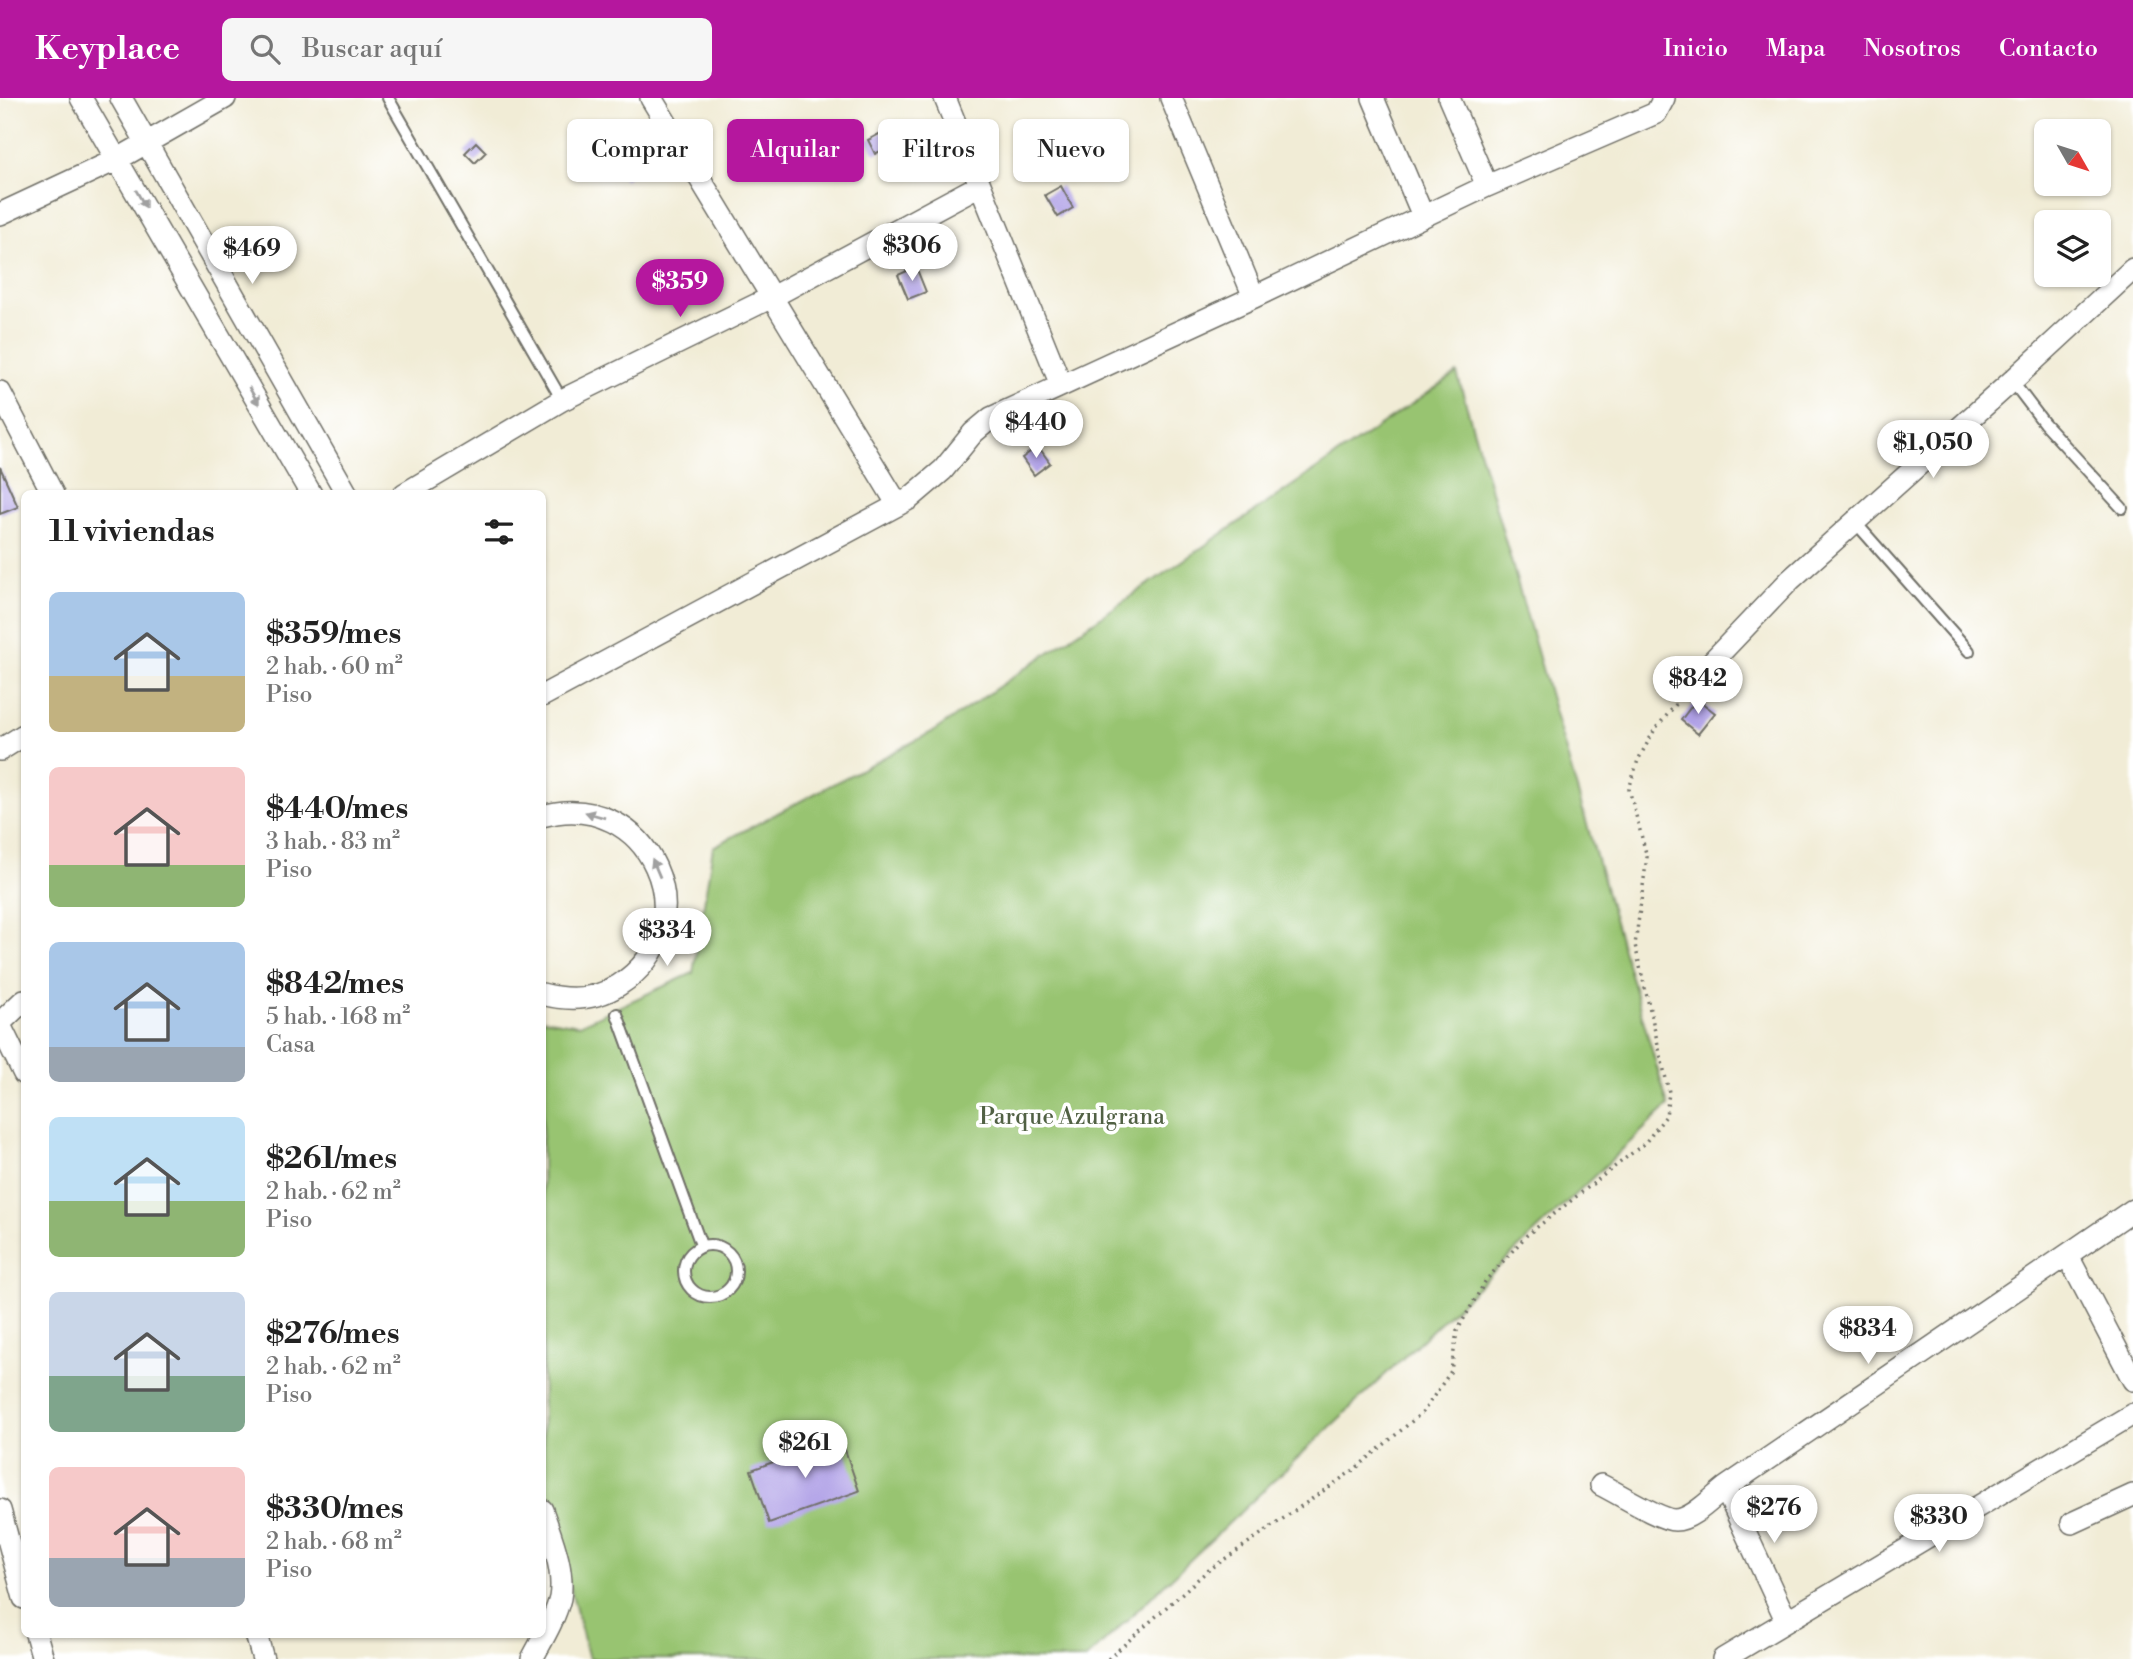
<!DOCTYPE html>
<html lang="es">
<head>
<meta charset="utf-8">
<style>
  :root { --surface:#fff; --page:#f6f6f6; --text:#222; --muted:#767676; --accent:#b5179e }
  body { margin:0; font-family:"Libre Bodoni",serif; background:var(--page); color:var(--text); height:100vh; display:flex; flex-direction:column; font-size:26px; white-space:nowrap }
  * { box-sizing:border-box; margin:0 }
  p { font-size:23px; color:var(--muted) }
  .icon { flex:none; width:38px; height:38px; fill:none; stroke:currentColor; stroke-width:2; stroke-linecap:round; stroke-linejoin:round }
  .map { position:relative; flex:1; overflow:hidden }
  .side { position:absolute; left:21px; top:392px; width:525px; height:1148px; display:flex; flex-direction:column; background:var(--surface); border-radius:10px; box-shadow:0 2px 5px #0004 }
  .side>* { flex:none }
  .top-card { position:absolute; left:567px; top:21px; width:665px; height:63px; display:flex; gap:14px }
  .needle { width:46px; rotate:129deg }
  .controls { position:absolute; left:2034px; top:21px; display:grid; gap:14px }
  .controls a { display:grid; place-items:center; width:77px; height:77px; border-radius:10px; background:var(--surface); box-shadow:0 2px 5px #0004; font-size:35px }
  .price { position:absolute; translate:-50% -60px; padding:0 16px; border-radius:24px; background:#fff; color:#222; font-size:23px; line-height:46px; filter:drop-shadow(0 2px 4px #0008) }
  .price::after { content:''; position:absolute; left:50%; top:42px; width:21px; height:16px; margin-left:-10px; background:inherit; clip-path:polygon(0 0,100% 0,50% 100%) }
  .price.active { background:var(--accent); color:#fff }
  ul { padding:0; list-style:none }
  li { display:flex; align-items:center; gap:21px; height:175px; padding:0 28px }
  li span { display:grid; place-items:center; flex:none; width:196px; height:140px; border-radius:10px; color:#555 }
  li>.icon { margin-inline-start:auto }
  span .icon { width:84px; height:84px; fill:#fffc; stroke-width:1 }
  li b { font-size:30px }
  h2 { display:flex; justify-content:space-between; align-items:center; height:84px; padding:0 28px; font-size:30px }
  .tag { padding:0 24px; border-radius:10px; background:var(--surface); box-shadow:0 2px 5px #0004; font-size:24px; line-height:63px }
  .tag.active { background:var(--accent); color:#fff }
  header { display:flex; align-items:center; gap:42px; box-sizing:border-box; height:98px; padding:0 35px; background:var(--accent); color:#fff }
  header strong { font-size:33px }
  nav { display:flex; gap:38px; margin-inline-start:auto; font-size:24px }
  .search { width:490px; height:63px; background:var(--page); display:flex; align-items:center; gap:18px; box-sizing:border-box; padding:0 24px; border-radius:10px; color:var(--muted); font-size:26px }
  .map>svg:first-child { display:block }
  .green { fill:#98c471; stroke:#62784e; stroke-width:2 }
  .building { fill:#b0a1e7 }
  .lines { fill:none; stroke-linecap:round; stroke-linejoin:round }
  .service-casing { stroke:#706f67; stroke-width:14 }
  .minor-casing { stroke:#706f67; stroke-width:24 }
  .path { stroke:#706f67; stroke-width:3.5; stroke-dasharray:2 5; stroke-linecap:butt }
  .service { stroke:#fff; stroke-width:10 }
  .minor { stroke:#fff; stroke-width:21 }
  .oneway { fill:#a0a0a0 }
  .labels { text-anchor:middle; stroke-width:7; stroke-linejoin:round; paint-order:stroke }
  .park-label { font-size:23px; fill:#516144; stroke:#fff }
</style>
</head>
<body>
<header>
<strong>Keyplace</strong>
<div class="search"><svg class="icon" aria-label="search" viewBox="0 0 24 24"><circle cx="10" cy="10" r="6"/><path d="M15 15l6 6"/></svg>Buscar aquí</div>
<nav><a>Inicio</a><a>Mapa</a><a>Nosotros</a><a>Contacto</a></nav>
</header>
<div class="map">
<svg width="2133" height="1561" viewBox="0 0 2133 1561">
  <rect width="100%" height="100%" fill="#fff"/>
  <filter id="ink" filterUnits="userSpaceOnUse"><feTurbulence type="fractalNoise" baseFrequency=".0143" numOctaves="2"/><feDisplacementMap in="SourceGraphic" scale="14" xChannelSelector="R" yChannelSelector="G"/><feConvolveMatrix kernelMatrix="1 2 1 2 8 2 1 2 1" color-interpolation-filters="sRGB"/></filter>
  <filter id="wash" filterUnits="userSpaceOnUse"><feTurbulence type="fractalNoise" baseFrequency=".00686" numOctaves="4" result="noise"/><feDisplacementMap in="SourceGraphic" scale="28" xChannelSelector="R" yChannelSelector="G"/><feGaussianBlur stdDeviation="1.57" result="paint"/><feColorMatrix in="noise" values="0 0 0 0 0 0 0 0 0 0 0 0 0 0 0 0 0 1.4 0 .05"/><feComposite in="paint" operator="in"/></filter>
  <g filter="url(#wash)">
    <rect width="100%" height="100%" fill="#f1ecd6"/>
    <path class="green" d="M1457,275L1668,1008L1086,1561H589L543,1386L542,921L579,927L693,875L713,749L934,633Z"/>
    <g id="blocks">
      <path class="building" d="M608,26L618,42L616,43L636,74L624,82L604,51L589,60L580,45Z
        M1052,29L1062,54L1048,60L1038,35Z
        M890,30L898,44L875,56L868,42Z
        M476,44L486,54L475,65L465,55Z
        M1061,88L1073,110L1058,119L1045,97Z
        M916,169L926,194L908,201L898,177Z
        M1038,348L1050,365L1034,377L1022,360Z
        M0,369L18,409L0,416Z
        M1697,601L1715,615L1698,636L1681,622Z
        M841,1340L859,1393L769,1425L751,1372Z"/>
    </g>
  </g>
  <g filter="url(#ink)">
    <use href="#blocks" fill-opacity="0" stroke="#706f67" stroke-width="2"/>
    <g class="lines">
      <g class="service-casing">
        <path id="service" d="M388,0L562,302
          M2012,283L2044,325L2122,410
          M1855,424L1969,553
          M617,916L701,1147
          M684 1173a26 26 0 1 1 52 0a26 26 0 1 1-52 0Z"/>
      </g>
      <g class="minor-casing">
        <path id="minor" d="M81,0L311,396
          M121,0L347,396
          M651,0L898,407
          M945,0L1061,287
          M1171,0L1254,199
          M1373,0L1423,118
          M1449,0L1487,88
          M0,116L118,61L225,0
          M0,294L53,396
          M404,396L562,302L772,199L980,87
          M1707,569L1790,482L2012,283L2133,171
          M542,598L909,401L943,372L973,335L991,320L1254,199L1487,88L1656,15L1664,0
          M0,652L24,637
          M542,718C649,688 712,827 619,887C596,902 569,903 542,896
          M0,925L24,902
          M0,927L24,976
          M2068,1158L2133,1282
          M1601,1387C1616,1394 1660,1422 1675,1422C1692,1422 1712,1400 1725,1390L2133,1112
          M1725,1390L1786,1522
          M0,1412L24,1500
          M2072,1425L2133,1397
          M36,1536L43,1561
          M256,1536L263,1561
          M532,1561C542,1542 555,1521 560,1500C565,1471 551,1439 542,1412
          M1723,1561L2133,1316"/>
      </g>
      <path class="path" d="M1108,1561L1206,1474L1355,1371L1423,1314L1451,1273L1457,1233L1486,1182L1527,1137L1645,1045L1666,1018L1669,994L1635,847L1647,759L1629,691L1638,662L1655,631L1696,583"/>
      <use href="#service" class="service"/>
      <use href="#minor" class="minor"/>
    </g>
    <defs><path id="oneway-solid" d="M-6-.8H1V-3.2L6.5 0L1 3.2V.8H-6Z" transform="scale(1.75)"/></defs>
    <g class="oneway">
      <use href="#oneway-solid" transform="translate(141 101) rotate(60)"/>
      <use href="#oneway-solid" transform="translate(254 298) rotate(60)"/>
      <use href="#oneway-solid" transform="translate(595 717) rotate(-164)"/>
      <use href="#oneway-solid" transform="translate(656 770) rotate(-113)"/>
    </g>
  </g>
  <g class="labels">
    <g class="park-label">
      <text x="1072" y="1026">Parque Azulgrana</text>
    </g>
  </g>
</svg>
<div class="controls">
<a><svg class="needle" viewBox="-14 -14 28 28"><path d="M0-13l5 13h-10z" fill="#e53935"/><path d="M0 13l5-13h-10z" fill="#767676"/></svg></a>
<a><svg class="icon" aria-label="layers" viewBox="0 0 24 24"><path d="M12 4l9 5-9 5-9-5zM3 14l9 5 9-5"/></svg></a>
</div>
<b class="price" style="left:912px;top:185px">$306</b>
<b class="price" style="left:252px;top:188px">$469</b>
<b class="price active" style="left:680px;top:221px">$359</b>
<b class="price" style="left:1036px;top:362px">$440</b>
<b class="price" style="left:1933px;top:382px">$1,050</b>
<b class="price" style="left:1698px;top:618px">$842</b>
<b class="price" style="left:667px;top:870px">$334</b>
<b class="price" style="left:1868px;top:1268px">$834</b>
<b class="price" style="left:805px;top:1382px">$261</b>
<b class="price" style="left:1774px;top:1447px">$276</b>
<b class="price" style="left:1939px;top:1456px">$330</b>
<div class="top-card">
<a class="tag">Comprar</a>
<a class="tag active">Alquilar</a>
<a class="tag">Filtros</a>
<a class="tag">Nuevo</a>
</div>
<section class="side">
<h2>11 viviendas<svg class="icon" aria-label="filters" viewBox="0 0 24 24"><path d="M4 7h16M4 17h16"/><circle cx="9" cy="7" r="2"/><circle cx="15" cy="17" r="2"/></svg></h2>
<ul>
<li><span style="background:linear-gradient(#a9c7e8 60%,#c2b280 0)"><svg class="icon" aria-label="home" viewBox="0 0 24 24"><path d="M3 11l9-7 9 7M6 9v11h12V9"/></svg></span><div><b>$359/mes</b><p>2 hab. · 60 m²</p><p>Piso</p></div></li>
<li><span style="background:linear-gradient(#f6c9c9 70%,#8fb573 0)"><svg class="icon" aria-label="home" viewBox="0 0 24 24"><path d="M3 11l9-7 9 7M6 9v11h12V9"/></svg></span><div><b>$440/mes</b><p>3 hab. · 83 m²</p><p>Piso</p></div></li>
<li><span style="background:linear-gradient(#a9c7e8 75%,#9aa5b1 0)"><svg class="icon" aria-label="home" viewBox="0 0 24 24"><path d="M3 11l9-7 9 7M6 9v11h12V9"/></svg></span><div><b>$842/mes</b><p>5 hab. · 168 m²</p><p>Casa</p></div></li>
<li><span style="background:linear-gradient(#bfe0f5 60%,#8fb573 0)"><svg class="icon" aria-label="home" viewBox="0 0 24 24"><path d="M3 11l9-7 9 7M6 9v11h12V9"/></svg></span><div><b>$261/mes</b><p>2 hab. · 62 m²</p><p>Piso</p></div></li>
<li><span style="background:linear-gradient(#c9d6e8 60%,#7fa58c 0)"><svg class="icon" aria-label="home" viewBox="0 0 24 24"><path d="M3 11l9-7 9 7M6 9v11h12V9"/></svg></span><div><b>$276/mes</b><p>2 hab. · 62 m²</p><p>Piso</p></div></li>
<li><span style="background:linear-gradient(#f6c9c9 65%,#9aa5b1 0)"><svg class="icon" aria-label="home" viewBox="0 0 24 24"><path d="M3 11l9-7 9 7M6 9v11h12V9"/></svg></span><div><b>$330/mes</b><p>2 hab. · 68 m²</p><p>Piso</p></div></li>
</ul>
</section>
</div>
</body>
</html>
